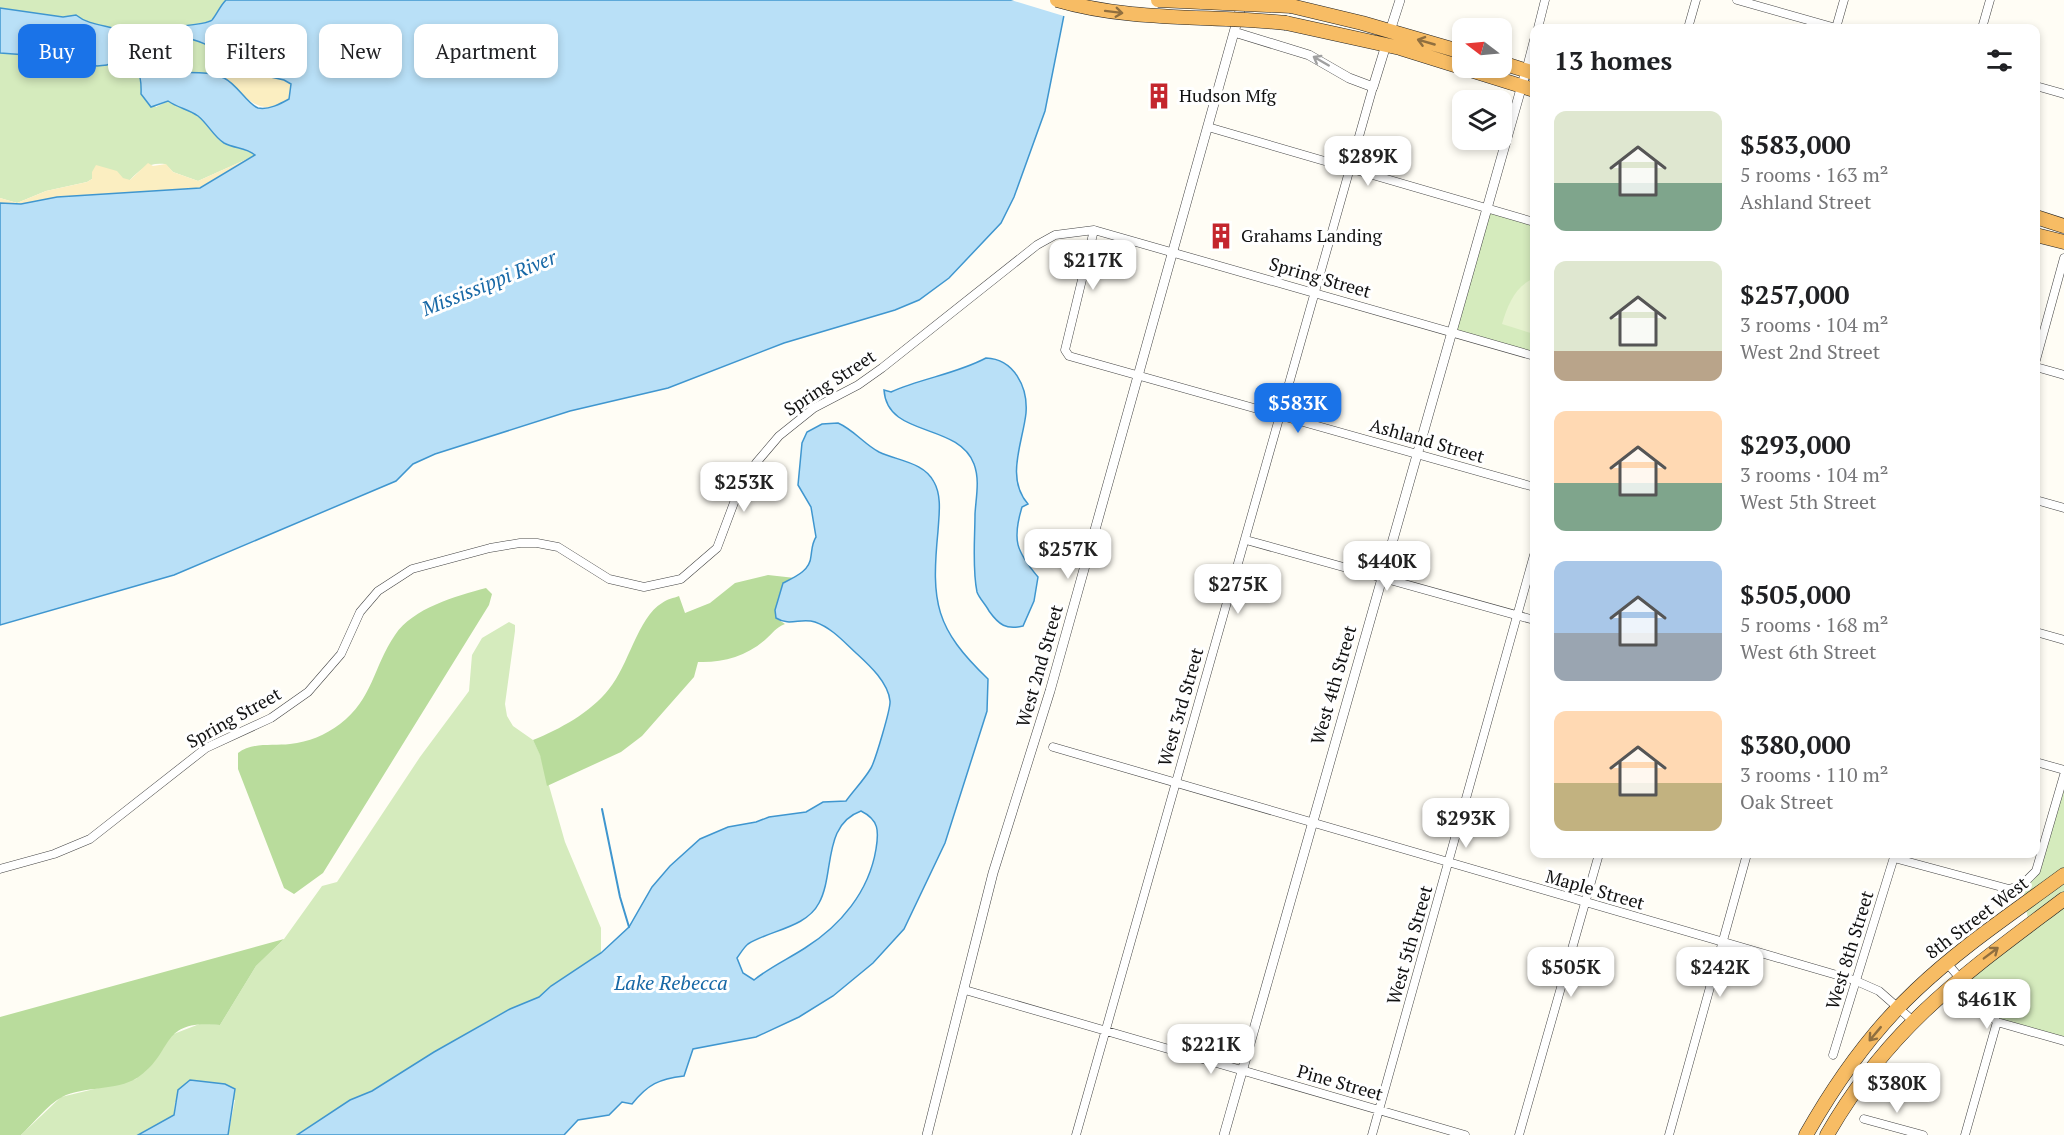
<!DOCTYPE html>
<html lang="en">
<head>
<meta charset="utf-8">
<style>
  :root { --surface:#fff; --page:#f2f2f2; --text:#202124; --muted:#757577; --accent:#1a73e8 }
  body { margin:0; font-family:"PT Serif",serif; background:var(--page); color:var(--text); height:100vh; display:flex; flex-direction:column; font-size:22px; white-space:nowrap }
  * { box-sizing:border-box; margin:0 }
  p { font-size:20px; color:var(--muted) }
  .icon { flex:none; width:33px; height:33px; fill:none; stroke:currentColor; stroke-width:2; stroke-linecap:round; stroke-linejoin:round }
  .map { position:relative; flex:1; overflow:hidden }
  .details { position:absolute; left:1530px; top:24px; width:510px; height:834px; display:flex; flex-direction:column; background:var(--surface); border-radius:12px; box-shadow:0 3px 9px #0003 }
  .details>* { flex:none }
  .hud { position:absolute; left:18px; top:24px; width:570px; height:54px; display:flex; gap:12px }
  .needle { width:39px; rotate:286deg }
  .tools { position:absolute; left:1452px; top:18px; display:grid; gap:12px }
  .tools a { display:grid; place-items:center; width:60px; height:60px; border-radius:12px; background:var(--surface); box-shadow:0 3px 9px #0003; font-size:30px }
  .price { position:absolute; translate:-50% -51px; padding:0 14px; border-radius:12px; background:#fff; color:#222; font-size:20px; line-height:39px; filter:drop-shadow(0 2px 3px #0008) }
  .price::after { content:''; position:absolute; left:50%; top:36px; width:18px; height:14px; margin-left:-9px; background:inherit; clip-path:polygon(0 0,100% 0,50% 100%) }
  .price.on { background:var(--accent); color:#fff }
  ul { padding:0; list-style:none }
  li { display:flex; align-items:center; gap:18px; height:150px; padding:0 24px }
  li span { display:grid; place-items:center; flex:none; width:168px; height:120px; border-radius:12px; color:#555 }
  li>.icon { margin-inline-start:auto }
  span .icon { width:72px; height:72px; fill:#fffc; stroke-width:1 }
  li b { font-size:26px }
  h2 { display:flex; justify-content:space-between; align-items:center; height:72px; padding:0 24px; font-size:26px }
  .chip { padding:0 21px; border-radius:12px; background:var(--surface); box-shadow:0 3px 9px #0003; font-size:21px; line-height:54px }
  .chip.on { background:var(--accent); color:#fff }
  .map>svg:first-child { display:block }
  .green { fill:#d5ebbd }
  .forest { fill:#b9dc9c }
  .sand { fill:#fbeec1 }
  .pitch { fill:#e6f2cf }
  .water { fill:#b9e0f7; stroke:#3f96cf; stroke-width:1.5; fill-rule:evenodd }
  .pier { fill:#fffdf5 }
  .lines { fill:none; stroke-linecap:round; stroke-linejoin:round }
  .stream { stroke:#3f96cf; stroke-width:2 }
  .minor-casing { stroke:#444; stroke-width:9 }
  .tertiary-casing { stroke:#444; stroke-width:10 }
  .trunk-casing { stroke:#222; stroke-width:15 }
  .minor { stroke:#fff; stroke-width:8 }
  .tertiary { stroke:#fff; stroke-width:9 }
  .trunk { stroke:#f7bc64; stroke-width:14 }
  .trunk-bridge-casing { stroke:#222; stroke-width:15; stroke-linecap:butt }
  .trunk-bridge { stroke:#f7bc64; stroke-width:14 }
  .oneway { stroke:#906f3f }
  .oneway2 { stroke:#a0a0a0 }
  .labels { text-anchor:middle; stroke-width:6; stroke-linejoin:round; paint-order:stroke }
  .poi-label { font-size:18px; fill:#111; stroke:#fff; text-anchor:start }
  .street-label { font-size:18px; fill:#111; stroke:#fff }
  .water-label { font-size:20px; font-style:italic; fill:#1768a6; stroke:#fff }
</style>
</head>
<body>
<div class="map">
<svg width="2064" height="1135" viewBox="0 0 2064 1135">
  <rect width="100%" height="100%" fill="#fffdf5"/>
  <path class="green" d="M0,0H226C220,6 217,14 212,19C205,27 166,25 153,30C176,38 216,37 224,64L230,68L212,70L208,74C190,70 162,78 150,61C144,52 142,42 132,35C115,24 92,28 76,16L63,17L0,8Z
    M0,53L54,57L97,66L107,65L116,59C138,66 142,72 141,94L156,107L168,101C178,108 188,109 198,116C208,124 214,138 225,143C235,149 246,148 256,155L198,181L173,172L165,164C149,162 140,169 130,180L92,179L87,182L46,191L17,203L0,198Z
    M1486,209L1534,222V356L1452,332Z
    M509,622L515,625V631L505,704L507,716L513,726L533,740L540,754L565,842L601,928V953L551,986L539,997L486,1022L372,1091L350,1100L297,1135H228L235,1100L175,1102L174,1115L138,1135H21L61,1097L136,1079L171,1035L202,1023L220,1025L256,966L284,939L322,886L337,882L420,757L469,691L472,655L482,638Z
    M2064,775V1041L1997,1022L1959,977L2029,925L2022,885L2036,871Z"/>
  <path class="forest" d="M768,575L795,578L783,583L775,610L776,618L785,624C775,628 773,633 766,639C747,656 723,663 698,662L694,677L642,736L621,752L547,786L540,755L533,740C560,729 590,713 609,689C628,667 638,617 662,603C667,599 674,598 679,596L685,613L710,603L735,583Z
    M486,588L492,594L489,605L323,873L294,894L284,888L238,769V753C251,742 273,746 290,744C309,742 325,735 340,724C373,699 373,667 395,635C413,608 456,596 486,588Z
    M284,939L256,966L220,1025C157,1019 176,1052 137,1078C116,1091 84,1086 62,1097C47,1105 33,1124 21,1135H0V1017Z"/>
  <path class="sand" d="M230,68L284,80L291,84L289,99C249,125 246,81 208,74L212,70Z
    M256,155L200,188L57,197L21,204L0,203V198L17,203L46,191L87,182L92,179V172L96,165L117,171L123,178L130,180L148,163L153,166L166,164L173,172L198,181Z"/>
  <path class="pitch" d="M1534,278V334L1502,324C1508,304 1515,287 1534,278Z"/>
  <path class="water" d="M226,0H1067L1045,111L1014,197L1001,223L949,278L919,300L895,310L784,343L668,388L570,411L435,454L413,464L396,481L174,575L0,625V203L21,204L57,197L200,188L255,155C245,147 235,149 224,143C214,137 208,124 198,116C188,109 178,108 168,101L151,107L141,94C142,72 138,66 116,59L107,65L97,66L54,57L0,53V8L63,17L76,15C92,28 114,24 132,35C147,44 146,67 165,71C185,75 205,69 224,78C237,84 248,105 258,108C269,110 280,104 289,99L291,84L284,80L230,68L224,64C215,37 176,38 152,30C164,26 206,26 212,20C217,14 220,6 226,0Z
    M986,358C1014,359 1028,387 1026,413C1023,442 1005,478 1028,504L1022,507C1012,540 1016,551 1038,577L1034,601L1023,626C1006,630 999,625 989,611C986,605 979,598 977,592C972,568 975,538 975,514C976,497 980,480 974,464C958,422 887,438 884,390L891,392C922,378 956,374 986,358Z
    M838,423C854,430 864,444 879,452C898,461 924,462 934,482C942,496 939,515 938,531C931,603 935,628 988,679L987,711L945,843L904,929L873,963L833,996L799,1017L756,1037L693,1049L684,1076C659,1079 648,1084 632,1104L622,1102L609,1115L578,1120L564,1135H297L350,1100L372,1091L434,1052L510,1009L539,997L551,986L601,953L629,927L652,887L670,866L700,839L728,827L756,822L769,817L806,812L823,802L846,801C854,790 864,780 871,768C875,761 891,708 890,701C888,682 869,665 856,653C844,642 832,628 815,622C801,617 790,627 776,618L775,610L783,583C795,577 810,571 811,556C812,549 812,543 816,537L811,507L798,485L802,443L807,432L822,424ZM861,811C879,820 879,831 876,849C869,892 840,926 805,948C788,959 770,967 754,980L743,973L737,958C740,954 744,947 748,944C770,930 806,928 819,903C835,874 822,825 861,811Z
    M190,1080L225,1084L235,1089L228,1135H138L174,1115L178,1090Z"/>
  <path class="pier" d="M1011,0H1070L1067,17Z"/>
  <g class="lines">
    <path class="stream" d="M602,809L620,897L629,927"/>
    <g class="minor-casing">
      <path id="minor" d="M1737,0L1836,28
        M1538,28L1545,0
        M1688,28L1696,0
        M1836,28L1844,0
        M1982,28L1990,0
        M1526,71L1534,40
        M2036,86L2064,94
        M1208,127L1534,222
        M1094,230L1065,350L1069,356L1534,487
        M2036,360L2064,258
        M2036,367L2064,375
        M2036,500L2064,508
        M1246,540L1534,620
        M2036,632L2064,640
        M1053,747L1854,980L1879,991L1912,1020
        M2036,762L2064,770
        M1894,858L2009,889L2022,885L2036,871L2064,775
        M0,869L54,854L90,839L206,748L271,718L308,692L341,654L360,612L378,591L412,569L490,548L520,543H537L558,547L609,579L644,587L681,579L717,548L738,492L756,463L779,436L814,408L858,385L882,368L1037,245L1055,235L1094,230L1534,356
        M1947,963L1997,1022L2064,1041
        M965,990L1465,1135
        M1833,1055L1895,854
        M1864,1119L1923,1135
        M1076,1135L1373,87
        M1372,1135L1534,555
        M1519,1135L1599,854
        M1669,1135L1747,854
        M1965,1135L1997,1022"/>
    </g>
    <g class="tertiary-casing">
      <path id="tertiary" d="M1390,31L1400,0
        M1234,32L1309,55L1349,78L1373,87L1386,45
        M927,1135L993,873L1050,691L1243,0
        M1224,1135L1526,71"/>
    </g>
    <g class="trunk-casing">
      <path id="trunk" d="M1291,6L1362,23L1462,52
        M1286,23L1400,48L1534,90
        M1502,63L1534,73
        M2036,217L2064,226
        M2036,235L2064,242
        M1806,1135C1836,1082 1871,1032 1916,990C1961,947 2014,912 2064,875
        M1827,1135C1890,1025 1966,973 2064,899"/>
    </g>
    <use href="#minor" class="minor"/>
    <use href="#tertiary" class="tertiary"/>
    <use href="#trunk" class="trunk"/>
    <g class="trunk-bridge-casing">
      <path id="trunk-bridge" d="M1057,0C1132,22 1209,15 1286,23
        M1158,0L1291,6"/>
    </g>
    <use href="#trunk-bridge" class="trunk-bridge"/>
  </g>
  <defs><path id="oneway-shaft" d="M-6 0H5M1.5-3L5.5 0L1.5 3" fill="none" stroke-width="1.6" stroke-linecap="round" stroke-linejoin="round" transform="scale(1.5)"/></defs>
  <g class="oneway">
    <use href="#oneway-shaft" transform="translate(1114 12) rotate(7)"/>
    <use href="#oneway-shaft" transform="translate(1426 42) rotate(-164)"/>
    <use href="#oneway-shaft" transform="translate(1991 953) rotate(-37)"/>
    <use href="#oneway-shaft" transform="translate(1875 1034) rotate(130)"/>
  </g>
  <use class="oneway2" href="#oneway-shaft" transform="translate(1321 61) rotate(-150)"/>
  <defs>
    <g id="building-bare" transform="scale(2.07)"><path d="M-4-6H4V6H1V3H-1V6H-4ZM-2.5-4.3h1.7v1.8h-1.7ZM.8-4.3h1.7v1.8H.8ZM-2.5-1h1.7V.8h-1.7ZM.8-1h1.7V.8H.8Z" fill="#c4262e" stroke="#fff" stroke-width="2.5" paint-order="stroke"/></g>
  </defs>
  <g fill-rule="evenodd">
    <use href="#building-bare" x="1159" y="96"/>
    <use href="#building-bare" x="1221" y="236"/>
  </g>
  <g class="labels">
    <g class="poi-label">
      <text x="1179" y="102">Hudson Mfg</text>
      <text x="1241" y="242">Grahams Landing</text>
    </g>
    <g class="street-label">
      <text transform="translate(1320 278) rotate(16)" y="6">Spring Street</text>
      <text transform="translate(830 383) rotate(-33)" y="6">Spring Street</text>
      <text transform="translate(1427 441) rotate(16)" y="6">Ashland Street</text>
      <text transform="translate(1040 666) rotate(-74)" y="6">West 2nd Street</text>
      <text transform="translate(1334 685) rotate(-74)" y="6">West 4th Street</text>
      <text transform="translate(1181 707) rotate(-74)" y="6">West 3rd Street</text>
      <text transform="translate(234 718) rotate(-29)" y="6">Spring Street</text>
      <text transform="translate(1595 890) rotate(16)" y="6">Maple Street</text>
      <text transform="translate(1977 918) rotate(-37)" y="6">8th Street West</text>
      <text transform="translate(1410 945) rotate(-74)" y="6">West 5th Street</text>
      <text transform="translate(1850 950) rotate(-73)" y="6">West 8th Street</text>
      <text transform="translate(1340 1083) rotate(16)" y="6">Pine Street</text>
    </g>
    <g class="water-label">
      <text transform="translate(489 283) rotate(-22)" y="7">Mississippi River</text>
      <text x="671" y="990">Lake Rebecca</text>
    </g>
  </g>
</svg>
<div class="tools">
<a><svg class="needle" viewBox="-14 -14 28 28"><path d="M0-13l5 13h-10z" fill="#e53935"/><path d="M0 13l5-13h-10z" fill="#757577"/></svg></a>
<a><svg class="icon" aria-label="layers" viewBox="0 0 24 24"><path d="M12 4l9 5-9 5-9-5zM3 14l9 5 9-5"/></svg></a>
</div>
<b class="price" style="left:1368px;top:187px">$289K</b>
<b class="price" style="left:1093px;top:291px">$217K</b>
<b class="price on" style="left:1298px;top:434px">$583K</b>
<b class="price" style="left:744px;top:513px">$253K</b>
<b class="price" style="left:1068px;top:580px">$257K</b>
<b class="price" style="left:1387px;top:592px">$440K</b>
<b class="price" style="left:1238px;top:615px">$275K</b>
<b class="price" style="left:1466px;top:849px">$293K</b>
<b class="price" style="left:1571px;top:998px">$505K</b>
<b class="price" style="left:1720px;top:998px">$242K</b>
<b class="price" style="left:1987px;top:1030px">$461K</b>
<b class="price" style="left:1211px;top:1075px">$221K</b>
<b class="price" style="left:1897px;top:1114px">$380K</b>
<div class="hud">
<a class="chip on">Buy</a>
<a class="chip">Rent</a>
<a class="chip">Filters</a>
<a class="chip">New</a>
<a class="chip">Apartment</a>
</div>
<section class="details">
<h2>13 homes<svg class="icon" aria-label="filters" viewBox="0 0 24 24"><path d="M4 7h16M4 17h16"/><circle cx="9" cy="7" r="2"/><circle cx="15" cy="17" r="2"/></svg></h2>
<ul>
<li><span style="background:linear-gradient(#dfe7d0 60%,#7fa58c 0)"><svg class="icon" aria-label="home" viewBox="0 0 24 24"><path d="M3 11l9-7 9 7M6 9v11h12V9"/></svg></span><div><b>$583,000</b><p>5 rooms · 163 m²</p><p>Ashland Street</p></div></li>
<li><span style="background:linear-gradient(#dfe7d0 75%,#b9a48a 0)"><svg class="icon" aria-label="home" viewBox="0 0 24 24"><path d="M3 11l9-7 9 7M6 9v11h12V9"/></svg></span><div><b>$257,000</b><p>3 rooms · 104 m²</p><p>West 2nd Street</p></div></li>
<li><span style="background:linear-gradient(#ffd9b3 60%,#7fa58c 0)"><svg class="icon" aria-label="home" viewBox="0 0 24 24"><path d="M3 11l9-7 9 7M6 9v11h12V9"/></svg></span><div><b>$293,000</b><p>3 rooms · 104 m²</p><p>West 5th Street</p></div></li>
<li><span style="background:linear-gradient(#a9c7e8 60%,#9aa5b1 0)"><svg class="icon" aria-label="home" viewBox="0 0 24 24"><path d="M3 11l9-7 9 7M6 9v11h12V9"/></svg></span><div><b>$505,000</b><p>5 rooms · 168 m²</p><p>West 6th Street</p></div></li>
<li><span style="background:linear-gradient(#ffd9b3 60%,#c2b280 0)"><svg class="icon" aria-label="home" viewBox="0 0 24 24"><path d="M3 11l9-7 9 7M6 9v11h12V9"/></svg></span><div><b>$380,000</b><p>3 rooms · 110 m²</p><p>Oak Street</p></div></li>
</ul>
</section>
</div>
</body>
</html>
